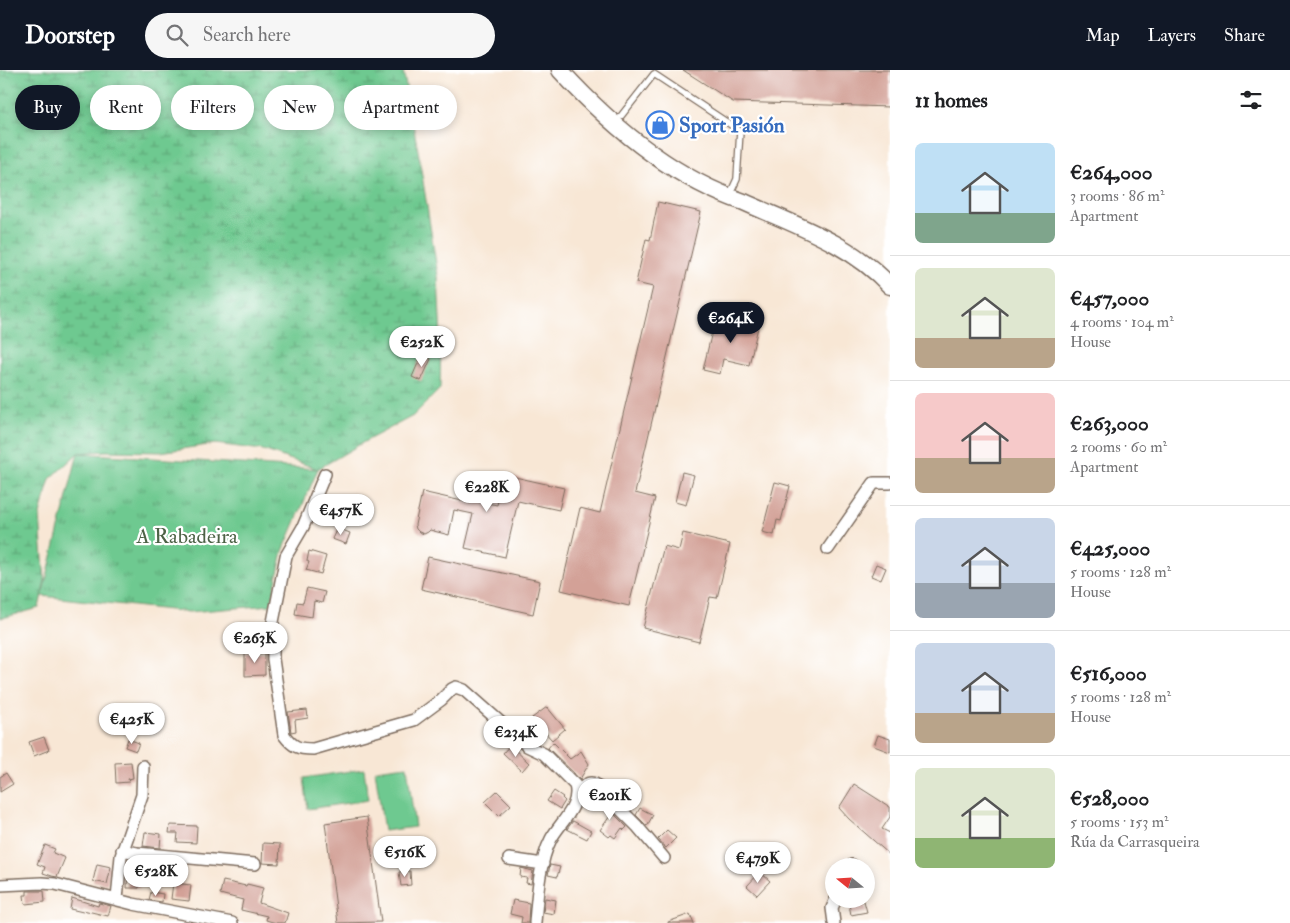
<!DOCTYPE html>
<html lang="en">
<head>
<meta charset="utf-8">
<style>
  :root { --surface:#fff; --page:#f6f6f6; --text:#202124; --muted:#757577; --line:#e0e0e0; --accent:#111827 }
  body { margin:0; font-family:"IM FELL Double Pica",serif; background:var(--page); color:var(--text); height:100vh; display:flex; flex-direction:column; font-size:19px; white-space:nowrap }
  * { box-sizing:border-box; margin:0 }
  p { font-size:16px; color:var(--muted) }
  .icon { flex:none; width:28px; height:28px; fill:none; stroke:currentColor; stroke-width:2; stroke-linecap:round; stroke-linejoin:round }
  .map { position:relative; flex:1; overflow:hidden }
  .side { display:flex; flex-direction:column; background:var(--surface); width:400px }
  .side>* { flex:none }
  .hud { position:absolute; left:15px; top:15px; width:475px; height:45px; display:flex; gap:10px }
  .needle { width:32px; rotate:288deg }
  .tools { position:absolute; left:825px; top:788px; display:grid; gap:10px }
  .tools a { display:grid; place-items:center; width:50px; height:50px; border-radius:50%; background:var(--surface); box-shadow:0 2px 8px #0003; font-size:25px }
  .price { position:absolute; translate:-50% -42px; padding:0 11px; border-radius:18px; background:#fff; color:#222; font-size:16px; line-height:32px; filter:drop-shadow(0 1px 2px #0008) }
  .price::after { content:''; position:absolute; left:50%; top:30px; width:15px; height:11px; margin-left:-8px; background:inherit; clip-path:polygon(0 0,100% 0,50% 100%) }
  .price.on { background:var(--accent); color:#fff }
  ul { padding:0; list-style:none }
  li { display:flex; align-items:center; gap:15px; height:125px; padding:0 25px }
  li+li { border-top:1px solid var(--line) }
  li span { display:grid; place-items:center; flex:none; width:140px; height:100px; border-radius:8px; color:#555 }
  li>.icon { margin-inline-start:auto }
  span .icon { width:60px; height:60px; fill:#fffc; stroke-width:1 }
  li b { font-size:21px }
  h2 { display:flex; justify-content:space-between; align-items:center; height:60px; padding:0 25px; font-size:21px }
  .pill { padding:0 18px; border-radius:22px; background:var(--surface); box-shadow:0 2px 8px #0003; font-size:18px; line-height:45px }
  .pill.on { background:var(--accent); color:#fff }
  header { display:flex; align-items:center; gap:30px; box-sizing:border-box; height:70px; padding:0 25px; background:var(--accent); color:#fff }
  header strong { font-size:24px }
  nav { display:flex; gap:28px; margin-inline-start:auto; font-size:18px }
  .search { width:350px; height:45px; background:var(--page); display:flex; align-items:center; gap:12px; box-sizing:border-box; padding:0 18px; border-radius:28px; color:var(--muted); font-size:19px }
  main { display:flex; flex:1; min-height:0 }
  .map>svg:first-child { display:block }
  .grass { fill:#6ec990; stroke:#547a57 }
  .wetland { fill:url(#wetland-marsh); stroke:#547a57 }
  .park { fill:url(#park-tufts); stroke:#547a57 }
  .building { fill:#d3a197 }
  .lines { fill:none; stroke-linecap:round; stroke-linejoin:round }
  .lane-casing { stroke:#7d6c5e; stroke-width:8 }
  .street-casing { stroke:#7d6c5e; stroke-width:14 }
  .secondary-casing { stroke:#7d6c5e; stroke-width:19 }
  .lane { stroke:#fff; stroke-width:5.5 }
  .street { stroke:#fff; stroke-width:11 }
  .secondary { stroke:#fff; stroke-width:16 }
  .labels { text-anchor:middle; stroke-width:4.5; stroke-linejoin:round; paint-order:stroke }
  .shop-label { font-size:21px; font-weight:bold; fill:#366cbe; stroke:#fff; text-anchor:start }
  .park-label { font-size:21px; fill:#4d6246; stroke:#fff }
</style>
</head>
<body>
<header>
<strong>Doorstep</strong>
<div class="search"><svg class="icon" aria-label="search" viewBox="0 0 24 24"><circle cx="10" cy="10" r="6"/><path d="M15 15l6 6"/></svg>Search here</div>
<nav><a>Map</a><a>Layers</a><a>Share</a></nav>
</header>
<main>
<div class="map">
<svg width="890" height="853" viewBox="0 0 890 853">
  <defs>
    <pattern id="wetland-marsh" width="20" height="14" patternUnits="userSpaceOnUse" patternTransform="scale(1.25)"><rect width="20" height="14" fill="#6ec990"/><path d="M1 5h8M5 5V1M11 12h8M15 12V8" fill="none" stroke="#5ca375"/></pattern>
    <pattern id="park-tufts" width="24" height="20" patternUnits="userSpaceOnUse" patternTransform="scale(1.25)"><rect width="24" height="20" fill="#6ec990"/><path d="M3 7l-1-3M5 7V3M7 7l1-3M15 17l-1-3M17 17v-4M19 17l1-3" fill="none" stroke="#5ca375"/></pattern>
  </defs>
  <rect width="100%" height="100%" fill="#fff"/>
  <filter id="ink" filterUnits="userSpaceOnUse"><feTurbulence type="fractalNoise" baseFrequency=".02" numOctaves="2"/><feDisplacementMap in="SourceGraphic" scale="10" xChannelSelector="R" yChannelSelector="G"/><feConvolveMatrix kernelMatrix="1 2 1 2 8 2 1 2 1" color-interpolation-filters="sRGB"/></filter>
  <filter id="wash" filterUnits="userSpaceOnUse"><feTurbulence type="fractalNoise" baseFrequency=".0096" numOctaves="4" result="noise"/><feDisplacementMap in="SourceGraphic" scale="20" xChannelSelector="R" yChannelSelector="G"/><feGaussianBlur stdDeviation="1.12" result="paint"/><feColorMatrix in="noise" values="0 0 0 0 0 0 0 0 0 0 0 0 0 0 0 0 0 1.4 0 .05"/><feComposite in="paint" operator="in"/></filter>
  <g filter="url(#wash)">
    <rect width="100%" height="100%" fill="#f8e7d5"/>
    <path class="grass" d="M407,696L415,757L384,761L375,700Z
      M364,699L368,730L308,739L304,708Z"/>
    <path class="wetland" d="M0,0H403L419,86L438,206L441,271L440,319L413,346L364,372L318,399L263,380L215,374L160,382L106,381L78,383L50,409L40,444L42,477L45,510L39,538L6,547L0,548Z"/>
    <path class="park" d="M78,383L318,399L283,481L271,535L189,542L42,526Z"/>
    <g id="blocks">
      <path class="building" d="M683,0H890V37L733,32Z
        M658,132L701,142L635,423L655,428L629,536L561,520L580,438L600,443L653,217L636,213L646,169L650,170Z
        M732,247L759,253L749,295L723,289L720,304L703,300L714,253L729,257Z
        M422,284L431,289L421,311L412,307Z
        M682,402L694,405L686,435L675,432Z
        M497,403L564,418L559,440L518,431L505,487L465,478L473,444L454,440L449,465L430,460L428,462L424,464L419,462L416,459L415,455L422,422L471,433L472,430L497,435L502,413L495,411Z
        M775,412L790,416L781,451L777,450L774,465L762,462Z
        M337,458L350,463L346,474L332,469Z
        M683,463L730,474L717,528L710,527L699,572L643,558L664,476L679,480Z
        M309,481L326,486L321,504L306,500L309,492L307,491Z
        M428,487L540,511L533,544L421,519Z
        M876,494L886,498L881,510L871,506Z
        M307,518L325,522L322,533L314,531L312,547L295,544L297,532L303,533Z
        M245,583H265V605L245,606Z
        M547,637L565,659L552,670L532,648Z
        M307,640L308,648L295,650L296,661L291,662L288,642Z
        M878,665L890,669V682L874,676Z
        M44,667L49,680L34,686L29,672Z
        M128,669L139,673L136,681L125,677Z
        M553,672L570,689L581,681L589,694L580,709L548,678Z
        M510,675L529,693L522,701L503,683Z
        M131,692L133,708L128,709L129,712L116,713L115,693Z
        M6,703L13,714L0,722V707Z
        M854,714L890,737V747L882,759L890,763V785L849,749L839,738Z
        M497,721L511,735L499,746L485,732Z
        M554,721L563,727L562,728L565,731L560,739L547,731Z
        M592,722L627,757L624,760L622,758L615,768L611,765L609,767L600,760L610,746L590,725Z
        M640,738L653,745L647,756L636,745Z
        M367,747L381,852L338,853L325,753Z
        M573,751L591,761L587,769L567,759Z
        M170,755L197,756L196,773L177,772L178,763H169Z
        M667,760L676,768L666,778L658,769Z
        M145,762L161,764L160,778L143,776Z
        M263,773L280,774L279,794L262,793Z
        M45,775L55,779L53,783L65,788L57,807L52,806L43,803L45,797L37,794Z
        M97,794L111,797L107,814L93,811Z
        M128,795H140L139,818H127Z
        M550,795L560,797L557,807L548,805Z
        M521,798L533,801L531,814L526,813L527,808L520,807Z
        M410,801L411,815L401,816L399,802Z
        M760,802L770,811L757,825L747,816Z
        M223,811L246,816L247,814L263,818L259,833L288,843L285,853H276L266,850L267,846L241,840L243,830L220,824Z
        M173,813L191,815L189,831L171,829Z
        M27,821H44L45,832L25,834L24,825H27Z
        M151,822L163,824L162,832L149,830Z
        M72,828L98,836L99,833L111,836L108,846L83,840V842L70,839Z
        M545,828L556,830L554,844L543,842Z
        M513,830L529,833L528,853H521L522,847L510,844Z
        M864,831L867,842L851,845L849,834Z
        M690,844L694,853H668V852Z"/>
    </g>
  </g>
  <g filter="url(#ink)">
    <use href="#blocks" fill-opacity="0" stroke="#7d6c5e" stroke-width="1"/>
    <g class="lines">
      <g class="lane-casing">
        <path id="lane" d="M621,46L654,4L740,61L737,109L731,122"/>
      </g>
      <g class="street-casing">
        <path id="street" d="M325,404L303,457L286,486L273,552V589L284,665C293,677 298,679 313,679L414,650L441,630L452,619L456,617L464,620L527,676L544,684L575,715C581,737 560,752 551,769C539,792 537,828 535,853
          M828,479L874,413H890
          M577,721C584,718 587,710 595,714L637,756L664,788
          M122,780L137,783L255,794
          M509,789L543,794
          M851,796L852,795
          M0,815L42,813L55,814L133,834L232,853
          M117,829L121,786L142,725L143,696
          M834,853L832,838L836,829"/>
      </g>
      <g class="secondary-casing">
        <path id="secondary" d="M560,0C610,55 672,108 744,132C795,155 852,174 890,216"/>
      </g>
      <use href="#lane" class="lane"/>
      <use href="#street" class="street"/>
      <use href="#secondary" class="secondary"/>
    </g>
  </g>
  <defs>
    <g id="shop-ring" transform="scale(1.4375)"><circle r="9.5" fill="#fff" stroke="#3f7fe0" stroke-width="1.5"/><path d="M-5-2.5h2.3a2.7 3.5 0 0 1 5.4 0H5L5.5 6h-11ZM-1.5-2.5h3a1.5 2.3 0 0 0-3 0Z" fill="#3f7fe0"/></g>
  </defs>
  <g fill-rule="evenodd">
    <use href="#shop-ring" x="660" y="55"/>
  </g>
  <g class="labels">
    <g class="shop-label">
      <text x="679" y="62">Sport Pasión</text>
    </g>
    <g class="park-label">
      <text x="187" y="473">A Rabadeira</text>
    </g>
  </g>
</svg>
<div class="tools">
<a><svg class="needle" viewBox="-14 -14 28 28"><path d="M0-13l5 13h-10z" fill="#e53935"/><path d="M0 13l5-13h-10z" fill="#757577"/></svg></a>
</div>
<b class="price on" style="left:731px;top:274px">€264K</b>
<b class="price" style="left:422px;top:298px">€252K</b>
<b class="price" style="left:487px;top:443px">€228K</b>
<b class="price" style="left:341px;top:466px">€457K</b>
<b class="price" style="left:255px;top:594px">€263K</b>
<b class="price" style="left:132px;top:675px">€425K</b>
<b class="price" style="left:516px;top:688px">€234K</b>
<b class="price" style="left:610px;top:751px">€201K</b>
<b class="price" style="left:405px;top:808px">€516K</b>
<b class="price" style="left:758px;top:814px">€479K</b>
<b class="price" style="left:156px;top:827px">€528K</b>
<div class="hud">
<a class="pill on">Buy</a>
<a class="pill">Rent</a>
<a class="pill">Filters</a>
<a class="pill">New</a>
<a class="pill">Apartment</a>
</div>
</div>
<section class="side">
<h2>11 homes<svg class="icon" aria-label="filters" viewBox="0 0 24 24"><path d="M4 7h16M4 17h16"/><circle cx="9" cy="7" r="2"/><circle cx="15" cy="17" r="2"/></svg></h2>
<ul>
<li><span style="background:linear-gradient(#bfe0f5 70%,#7fa58c 0)"><svg class="icon" aria-label="home" viewBox="0 0 24 24"><path d="M3 11l9-7 9 7M6 9v11h12V9"/></svg></span><div><b>€264,000</b><p>3 rooms · 86 m²</p><p>Apartment</p></div></li>
<li><span style="background:linear-gradient(#dfe7d0 70%,#b9a48a 0)"><svg class="icon" aria-label="home" viewBox="0 0 24 24"><path d="M3 11l9-7 9 7M6 9v11h12V9"/></svg></span><div><b>€457,000</b><p>4 rooms · 104 m²</p><p>House</p></div></li>
<li><span style="background:linear-gradient(#f6c9c9 65%,#b9a48a 0)"><svg class="icon" aria-label="home" viewBox="0 0 24 24"><path d="M3 11l9-7 9 7M6 9v11h12V9"/></svg></span><div><b>€263,000</b><p>2 rooms · 60 m²</p><p>Apartment</p></div></li>
<li><span style="background:linear-gradient(#c9d6e8 65%,#9aa5b1 0)"><svg class="icon" aria-label="home" viewBox="0 0 24 24"><path d="M3 11l9-7 9 7M6 9v11h12V9"/></svg></span><div><b>€425,000</b><p>5 rooms · 128 m²</p><p>House</p></div></li>
<li><span style="background:linear-gradient(#c9d6e8 70%,#b9a48a 0)"><svg class="icon" aria-label="home" viewBox="0 0 24 24"><path d="M3 11l9-7 9 7M6 9v11h12V9"/></svg></span><div><b>€516,000</b><p>5 rooms · 128 m²</p><p>House</p></div></li>
<li><span style="background:linear-gradient(#dfe7d0 70%,#8fb573 0)"><svg class="icon" aria-label="home" viewBox="0 0 24 24"><path d="M3 11l9-7 9 7M6 9v11h12V9"/></svg></span><div><b>€528,000</b><p>5 rooms · 153 m²</p><p>Rúa da Carrasqueira</p></div></li>
</ul>
</section>
</main>
</body>
</html>
